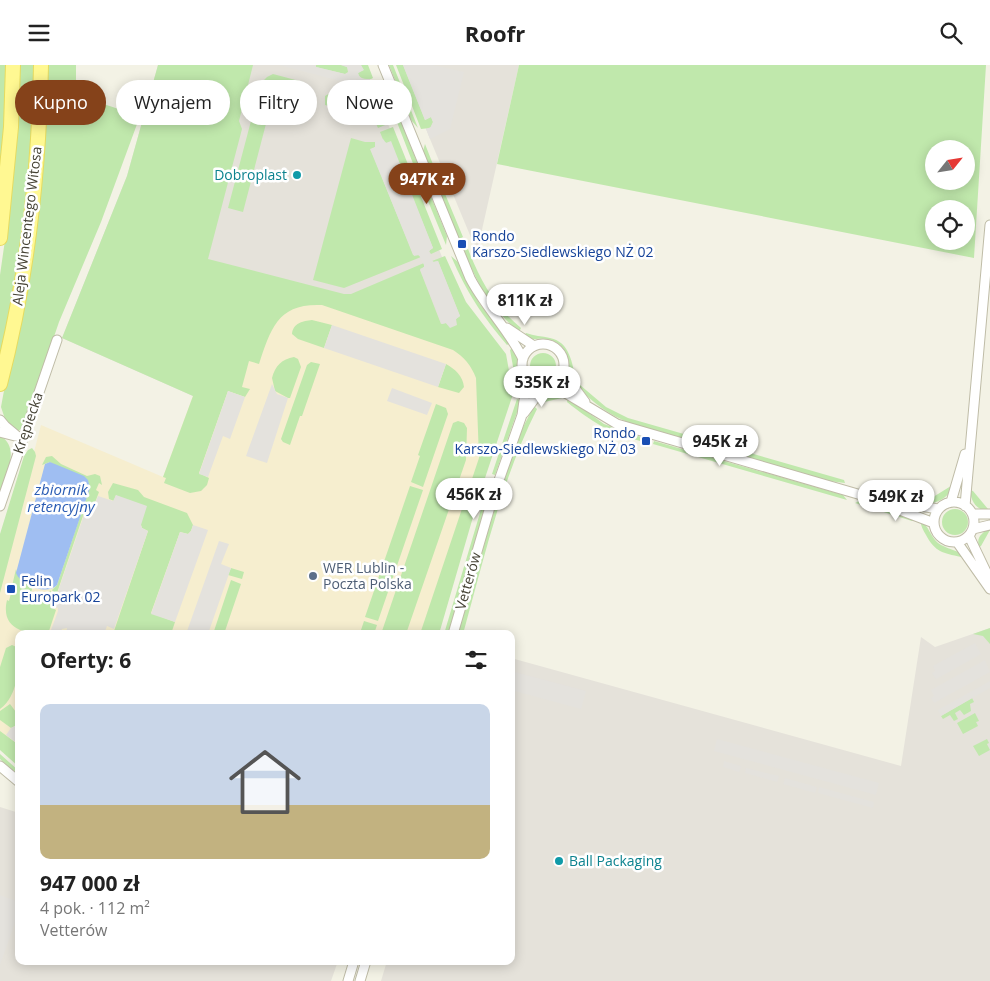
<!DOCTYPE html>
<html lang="pl">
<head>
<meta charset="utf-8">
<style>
  :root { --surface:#fff; --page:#f2f2f2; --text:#222; --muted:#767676; --line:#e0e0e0; --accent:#85421a }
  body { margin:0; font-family:"Open Sans",sans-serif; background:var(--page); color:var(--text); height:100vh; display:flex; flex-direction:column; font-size:19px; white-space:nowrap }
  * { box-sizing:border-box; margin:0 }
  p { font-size:16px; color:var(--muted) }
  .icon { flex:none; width:28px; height:28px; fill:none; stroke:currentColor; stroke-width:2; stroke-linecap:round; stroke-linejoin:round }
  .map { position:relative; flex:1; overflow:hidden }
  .sheet { position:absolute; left:15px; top:565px; width:500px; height:335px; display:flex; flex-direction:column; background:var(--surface); border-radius:10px; box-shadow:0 2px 12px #0003 }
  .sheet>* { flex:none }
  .hud { position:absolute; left:15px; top:15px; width:500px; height:45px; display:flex; gap:10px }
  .needle { width:32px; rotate:60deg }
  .tools { position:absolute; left:925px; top:75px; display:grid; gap:10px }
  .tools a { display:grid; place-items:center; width:50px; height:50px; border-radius:50%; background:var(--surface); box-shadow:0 2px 12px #0003; font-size:25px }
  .price { position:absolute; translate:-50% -42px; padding:0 11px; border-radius:18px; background:#fff; color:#222; font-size:16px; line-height:32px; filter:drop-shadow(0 1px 2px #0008) }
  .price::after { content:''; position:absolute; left:50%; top:30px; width:15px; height:11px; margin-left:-8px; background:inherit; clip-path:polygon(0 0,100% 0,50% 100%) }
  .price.selected { background:var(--accent); color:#fff }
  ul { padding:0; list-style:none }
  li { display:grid; align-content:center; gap:10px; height:265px; padding:0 25px }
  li+li { border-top:1px solid var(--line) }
  li span { display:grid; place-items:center; height:155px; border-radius:10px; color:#555 }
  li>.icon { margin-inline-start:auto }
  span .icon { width:90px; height:90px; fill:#fffc; stroke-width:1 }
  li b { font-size:21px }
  h2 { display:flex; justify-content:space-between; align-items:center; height:60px; padding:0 25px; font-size:21px }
  .pill { padding:0 18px; border-radius:22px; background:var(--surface); box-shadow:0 2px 12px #0003; font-size:18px; line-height:45px }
  .pill.selected { background:var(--accent); color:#fff }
  header { display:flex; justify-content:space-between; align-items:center; height:65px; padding:0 25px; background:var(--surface); font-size:22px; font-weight:700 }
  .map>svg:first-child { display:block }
  .commercial { fill:#f6eecf }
  .industrial { fill:#e5e2da }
  .green { fill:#c0e8ac; fill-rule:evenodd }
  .parking { fill:#e4e2dd }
  .water { fill:#9fbef2 }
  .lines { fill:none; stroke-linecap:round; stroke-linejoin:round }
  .street-casing { stroke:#bfbca7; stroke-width:11 }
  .primary-casing { stroke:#e6db60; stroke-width:16 }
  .street { stroke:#fff; stroke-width:9 }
  .primary { stroke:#fff892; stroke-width:14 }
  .culture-dot { fill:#0f9aa8; stroke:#fff; stroke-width:2 }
  .transit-dot { fill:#1a4fb4; stroke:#fff; stroke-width:2 }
  .service-dot { fill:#5c6f8a; stroke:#fff; stroke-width:2 }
  .labels { text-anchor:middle; stroke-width:5; stroke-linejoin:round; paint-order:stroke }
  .culture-label { font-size:14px; fill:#0d838f; stroke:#fff; text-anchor:end }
  .street-label { font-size:14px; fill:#454234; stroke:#fff }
  .transit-label { font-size:14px; fill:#164399; stroke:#fff; text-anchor:start }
  .service-label { font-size:14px; fill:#4e5e75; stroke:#fff; text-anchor:start }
  .water-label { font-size:15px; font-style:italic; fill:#2b5db4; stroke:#fff }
</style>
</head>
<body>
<header><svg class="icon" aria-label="menu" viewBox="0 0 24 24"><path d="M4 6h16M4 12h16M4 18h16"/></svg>Roofr<svg class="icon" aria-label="search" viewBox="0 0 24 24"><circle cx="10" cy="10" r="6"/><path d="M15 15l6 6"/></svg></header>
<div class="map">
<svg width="990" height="916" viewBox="0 0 990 916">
  <rect width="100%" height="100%" fill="#f3f2e5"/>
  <path class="commercial" d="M239,206L480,288L485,392L434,569H19V689L0,674V518L41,360L163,412Z"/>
  <path class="industrial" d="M158,0H364L475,273L239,206L193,331L62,273L127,111Z
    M401,0H519L477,187L430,74Z
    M990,563V916H381L387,896H511V593L901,701L921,572L935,582Z
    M0,742L19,748V896H338L331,916H0Z"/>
  <path class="green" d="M0,0H6L4,71L0,118Z
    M18,0H36L28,143L0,301V210L9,147Z
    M47,0H76V30L140,51L101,157L59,257L23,363L18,366L6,357L1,342C7,306 19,271 25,235C39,157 44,79 47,0Z
    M158,0H253L239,56L242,64L208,194L344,229H351L424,198V202L420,205L441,259L446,258L448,260L460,251L438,196L434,197L432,196L445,191L466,237L506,289L513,328L512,332L480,428L439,569H420L479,393L476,313C471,300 464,292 453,285L322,240C278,238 271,263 259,299L249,296L242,322L250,324L245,332L228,326L199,408L209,413L207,420L201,426L190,428L164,418L166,413L163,412L193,331L62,273L127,111Z
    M316,0H341L347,2L348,7L345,9L316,2Z
    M361,0H368L373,13L371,14C365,14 359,14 358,8L363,5Z
    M389,0H393L418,63L411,55Z
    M396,0H403L425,55L431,52L433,57L430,63L421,64Z
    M519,0H986L974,193L497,99ZM934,84H966V116H934ZM934,144H966V176H934Z
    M273,9L303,17L273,32L243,147L228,143L261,18L267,12Z
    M335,25L375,36L382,34L390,58L378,63L371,48L366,47L360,49L325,40V31Z
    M388,34L394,39L423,112L419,114Z
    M393,62L442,184L431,189L429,186L433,183L390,77L387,78L384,77L380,67Z
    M351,73L365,77H375L376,79L375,82L371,85L413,190H418L421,192L344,223L313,215Z
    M425,79L436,107L432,108L423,86Z
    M438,112L463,172L459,174L434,114Z
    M425,117L447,171L446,180L421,119Z
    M468,184C480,215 495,242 521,263L519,267C491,243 478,220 464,186Z
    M451,191L458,197L479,238L510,278L507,280C481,249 467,228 451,191Z
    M312,255L332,260L324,283L298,274L292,269C293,258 303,256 312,255Z
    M526,268C534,271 542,271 550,273C570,277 572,298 576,315L575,317L571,314C567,296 570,278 546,274C536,273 534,276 524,271Z
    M513,282L517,291V305L522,318L523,330L518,329L510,285Z
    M530 301a13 13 0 1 1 26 0a13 13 0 1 1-26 0Z
    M294,292L298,294L301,302L290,333H288L275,326L272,313C275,301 282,294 294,292Z
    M311,297L320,299L302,351H300L290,380L283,377L281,374L307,300Z
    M446,299C455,304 463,311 464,322L459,328L438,322Z
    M580,320L606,342L628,353L844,415L845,418L829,416L630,358C609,350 593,338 578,322Z
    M546,327H554L564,330L562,333L540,338L537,336Z
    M568,333L604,359L641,372L640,376C608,367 592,357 567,337Z
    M517,334L521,336L495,410L492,409Z
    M436,339L446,343L448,349L423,422L411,417L420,391L418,390Z
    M534,341L537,344C502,413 484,494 463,569H458L499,429L521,366Z
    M458,356L464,358L467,363L466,395L406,569H381L453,358Z
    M0,371C21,382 6,410 0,428Z
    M654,376L843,430L847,435L653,379Z
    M32,383L35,387L36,391L0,528V469L24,391L28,385Z
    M52,391L61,399L87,411L95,409L100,411L102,420L99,418L96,425L99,427L93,443L90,446L85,445L56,531L52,525L57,520L90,422L50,397L42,400L46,392Z
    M113,418L138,425L144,432L187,448L193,460L191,466L188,469L180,467L151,548L175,557L171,569H113L148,466L142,463L141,460L116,430L114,436L109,434L108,427Z
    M410,421L423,425L378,556L365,552Z
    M488,421L491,423L453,552L448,569H444Z
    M951,421L954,422C947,433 937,439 924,439L925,437Z
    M970,425L973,426L988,444V446C976,445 971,436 970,425Z
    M861,435L890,444L915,455L912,456L855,438Z
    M942 457a13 13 0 1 1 26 0a13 13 0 1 1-26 0Z
    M920,455C929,461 930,471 938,478C946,484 956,484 964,491L961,492C943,488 935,487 926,470C923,465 921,461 920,455Z
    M990,463V465L981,481L979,482C976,472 982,468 990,463Z
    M231,503L244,507L242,514L228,510Z
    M16,504C18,513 24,518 33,521L30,531L48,537L50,525L54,532L51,542L56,545L48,569C26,569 0,565 7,535L9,536L11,528L14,529L16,523L12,521Z
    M231,515L241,519L224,569H213Z
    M364,556L377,560L374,569L360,568Z
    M990,563V579L983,571L973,569Z
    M12,580L19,583C19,603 18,631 0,644V602L6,583Z
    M972,633L974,637L970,639L971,646L964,650L960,645L955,648L958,654L954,656L950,650L943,654L941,651Z
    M10,639L19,651V659L11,663L0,655V646Z
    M975,648L979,656L976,657L978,661L963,669L957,658Z
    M0,666L19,680V702L0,685Z
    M987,674L989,678L987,679L990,685L979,691L973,681Z
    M0,689L19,706V711L0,694Z"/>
  <path class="parking" d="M279,0H314L316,2L345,9L348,8L349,6L347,2L341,0H361L364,5L358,8L359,11L362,14H370L374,25Z
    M403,0H433L464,7L450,64L430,74L426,64L431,62L433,57L431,52L425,55Z
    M383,74L386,78L391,76L433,183L430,185L429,187L433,197L438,196L460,251L456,254L457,260L450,263L446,258L442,259L420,204L424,202V200L419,190L414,191L370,84L375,82V77Z
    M332,260L446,299L438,322L324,283Z
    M272,319L277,329L288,333L267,398L246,391Z
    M392,323L432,338L427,350L387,336Z
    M228,326L245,332L230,374L223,371L208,412L199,409Z
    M116,430L147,441L141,460L142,463L148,466L114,564L107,561L104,569H66L67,563L62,564L60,568L51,565L58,546V543L53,541L86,444L90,446L93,443L98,431L113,436Z
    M193,460L208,465L175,557L151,549L180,467L188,469L191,466Z
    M219,476L229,479L221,499L231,503L208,569H186Z
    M975,578L981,589L936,614L932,608L935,606L933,601Z
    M985,595L990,607L934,638L931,633L934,631L931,625Z
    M511,606L586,626L581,644L511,625Z
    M990,616V623L941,651L938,645Z
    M19,659V680L6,670L11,663Z
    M717,674L879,718L876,730L714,686Z
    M724,696L741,701L739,707L723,702Z
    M746,703L779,711L777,717L745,708Z
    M785,713L817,722L815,728L783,719Z
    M819,722L874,737L873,743L818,728Z
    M0,830L19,837V846L0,900Z"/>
  <path class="water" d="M50,397L84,411L88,415L90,423L57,520C47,531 21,520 16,508L45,399Z"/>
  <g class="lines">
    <g class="street-casing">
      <path id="street" d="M383,0L470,213C485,242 509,265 523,294
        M507,263L534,281
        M522 300a21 21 0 1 1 42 0a21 21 0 1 1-42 0Z
        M563,307L585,337
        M552,320L617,359L868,432L938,444
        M524,348L544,321
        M0,355L5,361L17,371
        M0,367L15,371
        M934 457a20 20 0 1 1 40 0a20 20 0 1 1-40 0Z
        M951,437L965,389
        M884,439L934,458
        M0,441L57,275
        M965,441L990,160
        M973,449H990
        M973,464L990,460
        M969,471L990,515
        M957,477L990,524
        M453,569L492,435L522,350L527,314
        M0,701L19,717
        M348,916L354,896
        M360,916L366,896"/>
    </g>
    <g class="primary-casing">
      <path id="primary" d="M0,173L11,62L13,0
        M0,319C27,216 39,107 41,0"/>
    </g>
    <use href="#street" class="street"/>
    <use href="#primary" class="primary"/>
  </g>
  <g class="culture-dot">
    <circle cx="297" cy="110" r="5"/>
    <circle cx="559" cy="796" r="5"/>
  </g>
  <g class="transit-dot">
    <rect x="457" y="174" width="10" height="10" rx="2.5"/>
    <rect x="641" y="371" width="10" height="10" rx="2.5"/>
    <rect x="6" y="519" width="10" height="10" rx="2.5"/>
  </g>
  <circle class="service-dot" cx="313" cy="511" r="5"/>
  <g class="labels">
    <g class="culture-label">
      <text x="287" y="115">Dobroplast</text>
      <text x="569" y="801" text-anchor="start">Ball Packaging</text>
    </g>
    <g class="street-label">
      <text transform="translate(27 161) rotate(-83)" y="5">Aleja Wincentego Witosa</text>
      <text transform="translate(28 358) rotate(-71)" y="5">Krępiecka</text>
      <text transform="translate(468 516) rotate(-74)" y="5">Vetterów</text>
    </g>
    <g class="transit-label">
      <text x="472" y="176">Rondo<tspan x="472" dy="16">Karszo-Siedlewskiego NŻ 02</tspan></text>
      <text x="636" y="373" text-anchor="end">Rondo<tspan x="636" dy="16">Karszo-Siedlewskiego NŻ 03</tspan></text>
      <text x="21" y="521">Felin<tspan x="21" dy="16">Europark 02</tspan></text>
    </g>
    <g class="service-label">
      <text x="323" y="508">WER Lublin -<tspan x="323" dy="16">Poczta Polska</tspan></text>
    </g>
    <g class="water-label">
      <text x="61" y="430">zbiornik<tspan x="61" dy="17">retencyjny</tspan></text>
    </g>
  </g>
</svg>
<div class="tools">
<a><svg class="needle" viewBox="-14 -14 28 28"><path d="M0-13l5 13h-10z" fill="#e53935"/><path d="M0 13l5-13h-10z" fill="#767676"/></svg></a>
<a><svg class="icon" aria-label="locate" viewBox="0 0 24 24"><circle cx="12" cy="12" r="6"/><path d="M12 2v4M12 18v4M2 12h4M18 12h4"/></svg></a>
</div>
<b class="price selected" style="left:427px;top:140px">947K zł</b>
<b class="price" style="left:525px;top:261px">811K zł</b>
<b class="price" style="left:542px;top:343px">535K zł</b>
<b class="price" style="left:720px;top:402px">945K zł</b>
<b class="price" style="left:474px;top:455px">456K zł</b>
<b class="price" style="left:896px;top:457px">549K zł</b>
<div class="hud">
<a class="pill selected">Kupno</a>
<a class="pill">Wynajem</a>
<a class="pill">Filtry</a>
<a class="pill">Nowe</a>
</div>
<section class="sheet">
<h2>Oferty: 6<svg class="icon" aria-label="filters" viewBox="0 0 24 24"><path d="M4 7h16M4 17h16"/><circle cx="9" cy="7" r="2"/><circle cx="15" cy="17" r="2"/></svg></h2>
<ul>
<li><span style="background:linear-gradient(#c9d6e8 65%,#c2b280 0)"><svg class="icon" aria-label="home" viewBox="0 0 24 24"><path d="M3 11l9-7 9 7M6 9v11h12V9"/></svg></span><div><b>947 000 zł</b><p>4 pok. · 112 m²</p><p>Vetterów</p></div></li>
</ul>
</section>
</div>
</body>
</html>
